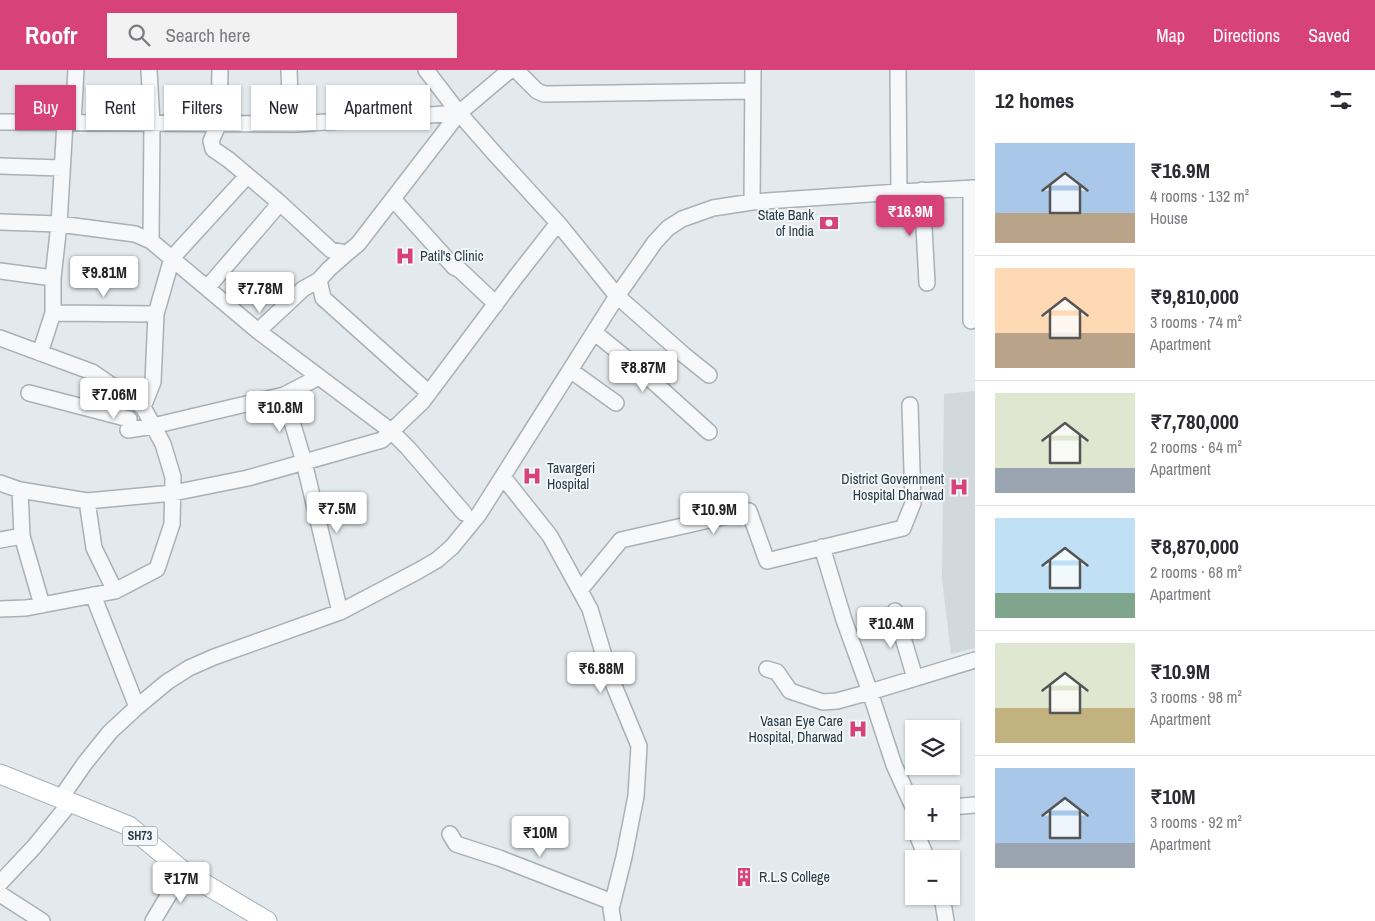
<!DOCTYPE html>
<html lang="en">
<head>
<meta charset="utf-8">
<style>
  :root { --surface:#fff; --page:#f2f2f3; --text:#2b2b33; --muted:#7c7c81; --line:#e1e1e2; --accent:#d74278 }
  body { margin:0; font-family:"Archivo Narrow",sans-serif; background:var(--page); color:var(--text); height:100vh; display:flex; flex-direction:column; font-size:19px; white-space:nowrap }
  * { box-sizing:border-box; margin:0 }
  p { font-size:16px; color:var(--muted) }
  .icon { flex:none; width:28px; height:28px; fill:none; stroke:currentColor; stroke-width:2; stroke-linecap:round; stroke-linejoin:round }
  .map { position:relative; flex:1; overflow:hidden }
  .sheet { display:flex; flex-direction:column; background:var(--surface); width:400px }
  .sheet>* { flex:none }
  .hud { position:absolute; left:15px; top:15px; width:475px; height:45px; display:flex; gap:10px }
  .tools { position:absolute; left:905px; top:650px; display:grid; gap:10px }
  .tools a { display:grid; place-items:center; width:55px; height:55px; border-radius:0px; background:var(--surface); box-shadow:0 1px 4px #0004; font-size:25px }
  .price { position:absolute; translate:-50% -42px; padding:0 11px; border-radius:5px; background:#fff; color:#222; font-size:16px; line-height:32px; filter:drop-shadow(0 1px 2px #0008) }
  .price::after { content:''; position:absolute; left:50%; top:30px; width:15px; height:11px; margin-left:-8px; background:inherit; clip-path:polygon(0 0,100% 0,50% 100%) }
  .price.active { background:var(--accent); color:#fff }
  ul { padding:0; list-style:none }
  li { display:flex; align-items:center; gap:15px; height:125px; padding:0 20px }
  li+li { border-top:1px solid var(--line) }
  li span { display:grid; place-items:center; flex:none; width:140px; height:100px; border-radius:0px; color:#555 }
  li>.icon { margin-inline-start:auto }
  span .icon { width:60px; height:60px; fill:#fffc; stroke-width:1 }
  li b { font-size:21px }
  h2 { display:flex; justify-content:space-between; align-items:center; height:60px; padding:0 20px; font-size:21px }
  .pill { padding:0 18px; border-radius:0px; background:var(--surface); box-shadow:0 1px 4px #0004; font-size:18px; line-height:45px }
  .pill.active { background:var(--accent); color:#fff }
  header { display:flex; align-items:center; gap:30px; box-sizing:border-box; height:70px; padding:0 25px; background:var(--accent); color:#fff }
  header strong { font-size:24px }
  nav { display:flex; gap:28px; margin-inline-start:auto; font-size:18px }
  .search { width:350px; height:45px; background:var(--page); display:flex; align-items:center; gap:12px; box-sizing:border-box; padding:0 18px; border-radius:0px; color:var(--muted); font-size:19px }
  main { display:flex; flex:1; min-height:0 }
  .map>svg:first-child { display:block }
  .built { fill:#d1d8de }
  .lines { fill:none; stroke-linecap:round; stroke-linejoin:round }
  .minor-casing { stroke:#a7b1b7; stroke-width:18 }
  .major-casing { stroke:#a2b0b9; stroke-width:21 }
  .minor { stroke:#f6f8fa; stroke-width:15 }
  .major { stroke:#fff; stroke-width:19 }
  .labels { text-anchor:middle; stroke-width:4; stroke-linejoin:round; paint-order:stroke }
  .shield { fill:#f3f7f9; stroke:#66737c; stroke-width:1 }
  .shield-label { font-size:12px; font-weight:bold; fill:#293a46 }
  .poi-label { font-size:14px; fill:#293a46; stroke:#f3f7f9; text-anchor:end }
</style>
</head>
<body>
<header>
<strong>Roofr</strong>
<div class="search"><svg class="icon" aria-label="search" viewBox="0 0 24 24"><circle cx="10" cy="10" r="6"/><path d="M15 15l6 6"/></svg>Search here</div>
<nav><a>Map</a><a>Directions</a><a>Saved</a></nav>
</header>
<main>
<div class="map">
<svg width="975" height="851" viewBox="0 0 975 851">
  <rect width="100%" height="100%" fill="#e3e9ec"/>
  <path class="built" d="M975,321V578L951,584L942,509L944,324Z"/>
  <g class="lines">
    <g class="minor-casing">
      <path id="minor" d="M149,0L152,53L151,171L258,261L391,361L408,378L464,443
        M220,0L219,53L211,71L213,79L229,90L280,133L331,180L347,183L358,174L459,43
        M289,0L291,54
        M426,0L459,43L495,84L558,153L617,226L684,285L709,305
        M516,0L537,21L544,24L753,21
        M898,0L899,122
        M0,52L296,54L459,43L510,0
        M73,52L76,0
        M0,96L61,98
        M971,118V251
        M922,120L927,213
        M393,129L454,197L460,200L496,234
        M752,132L753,0
        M0,152L59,154L135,164L151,171
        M347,183L329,199L319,210L323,228L429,323
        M0,201L53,208
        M207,218L280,133
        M53,243L156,244
        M258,261L303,219L319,210
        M595,263L637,297L709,362
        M0,268L92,302L143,337L163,374L173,407L172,454L157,499L115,521L26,538L0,539
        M40,283L53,243V208L59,154L65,52
        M570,300L616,333
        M29,323L129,349
        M284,325L304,392L340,542
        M143,337L153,312L156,244L172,188L247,106
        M128,360L153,356L284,325L319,307
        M503,407L550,466L590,539L610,606L639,676L636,726L624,787L611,839L613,851
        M0,413L20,420
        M87,431L94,478L115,521
        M22,466L42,535
        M0,470L22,466L20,420L87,431L173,423L248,408L382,370L422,332L515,208L558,153
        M580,520L621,470L749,441L767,491L903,458L913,433L910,335
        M93,525L137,637
        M895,541L915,608
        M767,599L777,602L790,621L823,632L837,631L870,622L844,550L822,477
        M60,729L85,693L110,662L137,637L167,612L189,598L214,587L340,542L418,501L437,490L452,477L479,444L617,226L655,172L668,158L682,149L713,138L752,132L899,122L975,118
        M951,737L975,735
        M914,739L894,695L870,622L975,590
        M917,761L918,767L927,789
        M450,764L456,774L499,788L612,832
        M0,813L34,777L70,733
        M0,824L42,851
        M942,826L946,851
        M153,851L183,801"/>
    </g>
    <g class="major-casing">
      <path id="major" d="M0,704L129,756L183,801L267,851"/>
    </g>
    <use href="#minor" class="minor"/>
    <use href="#major" class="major"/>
  </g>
  <defs>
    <g id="bank-bare" transform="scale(1.5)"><path d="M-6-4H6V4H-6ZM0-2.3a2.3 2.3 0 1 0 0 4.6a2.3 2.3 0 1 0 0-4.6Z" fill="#d74278" stroke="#f3f7f9" stroke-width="2.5" paint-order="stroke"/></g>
    <g id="hospital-bare" transform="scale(1.5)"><path d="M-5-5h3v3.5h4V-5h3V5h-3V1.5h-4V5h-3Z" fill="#d74278" stroke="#f3f7f9" stroke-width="2.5" paint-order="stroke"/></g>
    <g id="building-bare" transform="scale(1.5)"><path d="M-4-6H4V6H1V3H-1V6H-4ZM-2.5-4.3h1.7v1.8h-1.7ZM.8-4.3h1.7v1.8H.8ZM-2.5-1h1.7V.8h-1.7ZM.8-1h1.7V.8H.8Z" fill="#d74278" stroke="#f3f7f9" stroke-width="2.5" paint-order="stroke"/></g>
  </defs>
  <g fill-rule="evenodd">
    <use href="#bank-bare" x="829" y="153"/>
    <use href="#hospital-bare" x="405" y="186"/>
    <use href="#hospital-bare" x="532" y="406"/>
    <use href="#hospital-bare" x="959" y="417"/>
    <use href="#hospital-bare" x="858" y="659"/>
    <use href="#building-bare" x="744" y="807"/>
  </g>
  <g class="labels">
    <rect class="shield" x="122.5" y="756.5" width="35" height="19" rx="4"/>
    <g class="shield-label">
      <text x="140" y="770">SH73</text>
    </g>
    <g class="poi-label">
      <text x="814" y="150">State Bank<tspan x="814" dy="16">of India</tspan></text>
      <text x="420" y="191" text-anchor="start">Patil's Clinic</text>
      <text x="547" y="403" text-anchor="start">Tavargeri<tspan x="547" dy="16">Hospital</tspan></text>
      <text x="944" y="414">District Government<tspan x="944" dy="16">Hospital Dharwad</tspan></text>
      <text x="843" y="656">Vasan Eye Care<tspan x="843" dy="16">Hospital, Dharwad</tspan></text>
      <text x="759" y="812" text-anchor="start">R.L.S College</text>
    </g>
  </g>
</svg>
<div class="tools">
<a><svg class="icon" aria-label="layers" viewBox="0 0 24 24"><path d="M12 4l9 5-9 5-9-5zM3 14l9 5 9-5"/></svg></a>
<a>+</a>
<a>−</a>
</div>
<b class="price active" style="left:910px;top:167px">₹16.9M</b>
<b class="price" style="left:104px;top:228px">₹9.81M</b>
<b class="price" style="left:260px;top:244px">₹7.78M</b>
<b class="price" style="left:643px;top:323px">₹8.87M</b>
<b class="price" style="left:114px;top:350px">₹7.06M</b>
<b class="price" style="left:280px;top:363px">₹10.8M</b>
<b class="price" style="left:337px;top:464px">₹7.5M</b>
<b class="price" style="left:714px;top:465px">₹10.9M</b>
<b class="price" style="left:891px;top:579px">₹10.4M</b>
<b class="price" style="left:601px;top:624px">₹6.88M</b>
<b class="price" style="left:540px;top:788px">₹10M</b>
<b class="price" style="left:181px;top:834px">₹17M</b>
<div class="hud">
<a class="pill active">Buy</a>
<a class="pill">Rent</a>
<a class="pill">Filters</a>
<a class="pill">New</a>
<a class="pill">Apartment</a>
</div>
</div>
<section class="sheet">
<h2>12 homes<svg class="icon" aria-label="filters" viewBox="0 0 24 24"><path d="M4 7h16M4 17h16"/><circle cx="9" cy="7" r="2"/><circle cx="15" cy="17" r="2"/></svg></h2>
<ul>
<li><span style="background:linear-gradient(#a9c7e8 70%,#b9a48a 0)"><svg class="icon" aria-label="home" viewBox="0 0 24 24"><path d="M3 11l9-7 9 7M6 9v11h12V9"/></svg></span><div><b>₹16.9M</b><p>4 rooms · 132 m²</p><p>House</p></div></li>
<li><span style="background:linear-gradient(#ffd9b3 65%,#b9a48a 0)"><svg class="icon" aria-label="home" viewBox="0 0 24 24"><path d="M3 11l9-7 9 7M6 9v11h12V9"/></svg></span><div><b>₹9,810,000</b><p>3 rooms · 74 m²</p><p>Apartment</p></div></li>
<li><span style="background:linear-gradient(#dfe7d0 75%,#9aa5b1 0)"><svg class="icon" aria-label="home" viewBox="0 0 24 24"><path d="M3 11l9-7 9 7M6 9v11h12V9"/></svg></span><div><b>₹7,780,000</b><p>2 rooms · 64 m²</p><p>Apartment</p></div></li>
<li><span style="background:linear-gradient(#bfe0f5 75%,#7fa58c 0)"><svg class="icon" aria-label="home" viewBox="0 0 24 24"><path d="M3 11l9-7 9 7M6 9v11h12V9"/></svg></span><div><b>₹8,870,000</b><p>2 rooms · 68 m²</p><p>Apartment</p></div></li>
<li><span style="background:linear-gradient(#dfe7d0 65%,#c2b280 0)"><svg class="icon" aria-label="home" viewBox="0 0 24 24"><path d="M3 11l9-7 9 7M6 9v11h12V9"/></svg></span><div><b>₹10.9M</b><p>3 rooms · 98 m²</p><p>Apartment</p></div></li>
<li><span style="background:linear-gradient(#a9c7e8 75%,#9aa5b1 0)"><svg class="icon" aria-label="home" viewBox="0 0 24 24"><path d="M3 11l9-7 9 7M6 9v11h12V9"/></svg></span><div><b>₹10M</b><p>3 rooms · 92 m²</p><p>Apartment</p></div></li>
</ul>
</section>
</main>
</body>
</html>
